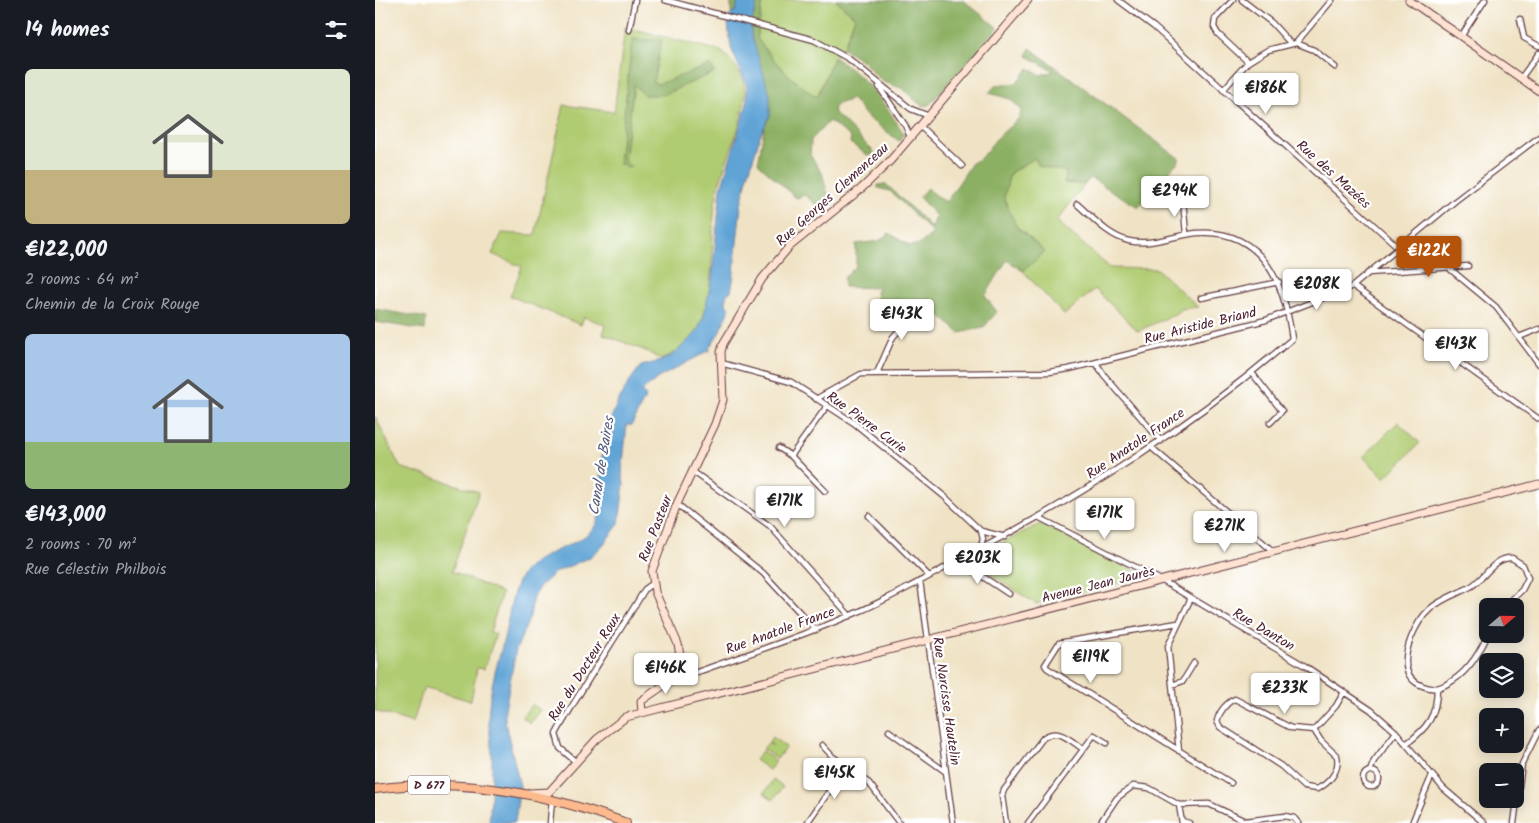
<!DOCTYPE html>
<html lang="en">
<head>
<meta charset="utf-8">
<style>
  :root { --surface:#171b24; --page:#242831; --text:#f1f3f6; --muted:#9ea1a6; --accent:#b45309 }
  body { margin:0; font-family:Kalam,sans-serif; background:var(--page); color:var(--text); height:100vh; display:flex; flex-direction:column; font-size:19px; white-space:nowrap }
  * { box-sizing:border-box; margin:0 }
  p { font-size:16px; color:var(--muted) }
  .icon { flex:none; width:28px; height:28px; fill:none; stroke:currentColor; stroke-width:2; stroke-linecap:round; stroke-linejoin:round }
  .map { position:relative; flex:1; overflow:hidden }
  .details { display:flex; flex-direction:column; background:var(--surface); width:375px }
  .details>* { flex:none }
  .needle { width:32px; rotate:70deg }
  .fabs { position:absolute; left:1104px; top:598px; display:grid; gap:10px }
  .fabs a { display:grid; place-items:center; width:45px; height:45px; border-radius:8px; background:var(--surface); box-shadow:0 2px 12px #0003; font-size:25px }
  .price { position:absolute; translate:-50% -42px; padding:0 11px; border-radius:5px; background:#fff; color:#222; font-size:16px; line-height:32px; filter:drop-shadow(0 1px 2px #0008) }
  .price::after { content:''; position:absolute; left:50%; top:30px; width:15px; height:11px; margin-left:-8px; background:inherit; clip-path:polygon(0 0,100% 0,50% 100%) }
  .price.on { background:var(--accent); color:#fff }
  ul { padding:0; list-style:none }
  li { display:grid; align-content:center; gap:10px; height:265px; padding:0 25px }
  li span { display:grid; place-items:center; height:155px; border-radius:8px; color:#555 }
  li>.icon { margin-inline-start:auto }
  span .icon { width:90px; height:90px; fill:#fffc; stroke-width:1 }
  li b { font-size:21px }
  h2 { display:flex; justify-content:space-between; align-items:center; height:60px; padding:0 25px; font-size:21px }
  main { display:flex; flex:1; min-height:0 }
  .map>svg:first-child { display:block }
  .green { fill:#b0cc72; stroke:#7d764e }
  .forest { fill:#8cb064; stroke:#6b6848 }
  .water { fill:#61a4d6; stroke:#566280 }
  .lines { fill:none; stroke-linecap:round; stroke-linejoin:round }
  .street-casing { stroke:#633c42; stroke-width:7 }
  .secondary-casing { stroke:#633c42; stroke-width:9 }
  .primary-casing { stroke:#633c42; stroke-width:10 }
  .street { stroke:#fff; stroke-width:4.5 }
  .secondary { stroke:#fee3d2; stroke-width:7 }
  .primary { stroke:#fcba8e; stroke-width:8 }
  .labels { text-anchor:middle; stroke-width:4.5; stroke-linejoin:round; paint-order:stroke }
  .shield { fill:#fff; stroke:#80626b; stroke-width:1 }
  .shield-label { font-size:12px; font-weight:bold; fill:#4a1f2b }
  .street-label { font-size:14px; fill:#4a1f2b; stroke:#fff }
  .water-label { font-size:15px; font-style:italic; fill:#545b78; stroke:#fff }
</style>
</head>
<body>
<main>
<section class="details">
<h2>14 homes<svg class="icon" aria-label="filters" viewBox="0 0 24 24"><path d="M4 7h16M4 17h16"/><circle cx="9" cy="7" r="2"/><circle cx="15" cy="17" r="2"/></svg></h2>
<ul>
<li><span style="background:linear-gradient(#dfe7d0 65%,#c2b280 0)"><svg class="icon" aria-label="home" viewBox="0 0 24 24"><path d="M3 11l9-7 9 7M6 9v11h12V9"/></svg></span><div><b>€122,000</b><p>2 rooms · 64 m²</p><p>Chemin de la Croix Rouge</p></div></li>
<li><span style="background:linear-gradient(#a9c7e8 70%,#8fb573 0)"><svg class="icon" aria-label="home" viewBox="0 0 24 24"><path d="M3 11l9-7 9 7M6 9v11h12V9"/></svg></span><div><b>€143,000</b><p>2 rooms · 70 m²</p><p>Rue Célestin Philbois</p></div></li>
</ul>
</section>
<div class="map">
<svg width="1164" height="823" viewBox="0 0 1164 823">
  <rect width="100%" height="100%" fill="#fff"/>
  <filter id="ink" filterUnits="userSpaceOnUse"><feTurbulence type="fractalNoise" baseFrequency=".02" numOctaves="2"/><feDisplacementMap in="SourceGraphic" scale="10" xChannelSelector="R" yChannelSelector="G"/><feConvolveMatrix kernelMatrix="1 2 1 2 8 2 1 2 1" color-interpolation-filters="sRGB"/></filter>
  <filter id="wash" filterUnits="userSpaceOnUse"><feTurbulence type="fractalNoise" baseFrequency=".0096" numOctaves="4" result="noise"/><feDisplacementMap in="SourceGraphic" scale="20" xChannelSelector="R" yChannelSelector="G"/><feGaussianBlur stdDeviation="1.12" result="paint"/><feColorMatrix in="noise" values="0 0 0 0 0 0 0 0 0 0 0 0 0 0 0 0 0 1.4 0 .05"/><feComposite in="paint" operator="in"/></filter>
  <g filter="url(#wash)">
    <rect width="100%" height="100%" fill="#f0e3c5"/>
    <path class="green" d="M388,0H460L480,17L468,48L459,57L442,98C418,81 399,63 382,38Z
      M250,27L346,51C356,59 369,75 370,89C372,119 346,167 341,198C334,239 343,295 321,333C314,346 299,353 286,360L271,351L228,334L231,325L209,317L206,325L135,296L147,267L117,254L127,233L160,235L189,105L239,112Z
      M660,158L664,166L692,172L689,183L710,184L682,221L735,268L782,269L823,307L806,309L800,314L763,331L720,289L689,315L648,271L669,251L641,226L629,198L635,173Z
      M0,416L25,467L104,492L77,571L127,593L115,632L121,634L109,669L102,668L96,701L49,687L38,723L0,711Z
      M1023,422L1045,443L1010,478L988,457Z
      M665,524L769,575V577L661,604L598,563V561L613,553L616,556L621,553L624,544Z
      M157,704L165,710L155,723L147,717Z
      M397,737L411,747L402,759L388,749L393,743L398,746L394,742Z
      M387,751L401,761L394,770L380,760Z
      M398,780L408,787L398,800L389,793Z"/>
    <path class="forest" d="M356,0H388L382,38C399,63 418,81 442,97L459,57C494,81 506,98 529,134L524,141L493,118L477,99L460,105L458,111L500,153L494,156L475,143L476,137L454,121L436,140L435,155L447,173L454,198L444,207L430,195L421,198L383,163L394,101L356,11Z
      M460,0H588L623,28L554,105L547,106L526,88L506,81L488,61L468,48L480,17Z
      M257,39L287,40L278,82L283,84L336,65L340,72L288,95H269L259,84L249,160L256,167L251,168L244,163Z
      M655,48L805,159L763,207L716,178L710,184L689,183L692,172L664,166L660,158L635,173L629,198L641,226L670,252L648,271L632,260L610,296L622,312L608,328L584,333L549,301L526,321L514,314L524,313L525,304L502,302L501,291L505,288L469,287V278L481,266V244L504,241L514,233L535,246L545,244L558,233L515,191L503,188V185L511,184L557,228L561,216L544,197L552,188L568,201H572L597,163L605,159L622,138L645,117L646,109L635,99L614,93L621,85L641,83L654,68L665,75L679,71L652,56Z
      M0,309L51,318L50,330L0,322Z"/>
    <path class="water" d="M363,0H383L376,25V34L395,95V116L386,133L372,179L366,205L358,281L356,291L351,295V305L355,307L344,333L334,348L335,350L283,378L266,392L271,396L256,426L252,424L247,473L249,484L244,524L227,546L215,557L179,573L165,586L158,597L155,617L141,650L130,709V722L145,786L140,822L114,823C116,802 117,780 117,759C117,741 112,724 114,706C116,679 126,655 131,629C135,611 137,587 149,572C169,548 212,546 222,522C229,506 226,487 226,470C227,432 242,395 266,366L286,361L299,354L322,332L329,315L337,277L346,188L372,104V86L356,48L353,24L356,13L361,11Z"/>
  </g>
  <g filter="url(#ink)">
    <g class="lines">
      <g class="street-casing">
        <path id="street" d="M290,0L439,40L474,59L536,109L554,116
          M743,0L779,27L1023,247
          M858,0L840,19L839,27L843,34L873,62
          M867,0L897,23L916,44
          M1145,19L1149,38L1164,46
          M254,30L260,0
          M1087,35L1110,0
          M921,43L939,50L960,67
          M1146,78L1164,53
          M504,87L530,125L535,137
          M848,90L873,62L881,57L893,50L921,43L957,0
          M546,127L587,166
          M808,200L811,234
          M1075,269L1121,307L1164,364
          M993,273L1093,266
          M978,286L1164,419
          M826,298L904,282
          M1144,337L1164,329
          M346,363L416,382L479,423L570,497L606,531L630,537
          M721,363L729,375L786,441
          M502,373L518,337L547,305
          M877,373L907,411L895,423
          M441,399L486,374L674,372L694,369L891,320L978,286L1080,201L1164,137
          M404,448L416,456
          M777,448L899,552
          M317,471L395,526L475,616
          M450,491L416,456L452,406
          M302,504L388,573L441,630
          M494,516L554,576
          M665,518L786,580L930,666L996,710L1021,732L1068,788L1109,823
          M605,550L608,539L606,531
          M584,561L634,594
          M545,581L578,823
          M803,623L689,642L684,643L670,665L672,668L856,783
          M1113,634C1104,655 1091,675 1070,685C1063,689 1055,689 1048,686C1026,678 1029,656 1036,638C1040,628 1047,616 1055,609C1066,599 1082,594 1095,587C1110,579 1118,557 1137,558L1148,565L1153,578L1147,590L1130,606
          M305,674L311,676L317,674C372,654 429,636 483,612C518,597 551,578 584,560C706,497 813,428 917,339C910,285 888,228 822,233C800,235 777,246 754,241C733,236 718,218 702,204
          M797,685L808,681L819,663
          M860,699L916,728L939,730L946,741L962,756C965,770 955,783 942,789L929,787L906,766L845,727L842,721C844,712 852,702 860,699Z
          M939,730L961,706L969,692
          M514,731L571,772
          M1031,744C1053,728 1062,715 1062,688
          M447,745L457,756L494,783L524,823
          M804,751L793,646L816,598
          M201,762L185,748L181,734C208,685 241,638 270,589L277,584
          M995,771L999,761L1021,732
          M988 779a8 8 0 1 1 16 0a8 8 0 1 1-16 0Z
          M804,805L834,804L870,821L910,816L919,818L923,823
          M804,805L807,823
          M807,821L814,823
          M175,823L177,799
          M432,823L471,767
          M631,823L627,796L629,790L668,738C683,727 695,740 708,749
          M653,823L719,735L732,743
          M725,823L742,798L758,786L774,788L804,805
          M1037,823L1057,775
          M1139,823L1147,764L1164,730"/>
      </g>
      <g class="secondary-casing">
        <path id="secondary" d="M1034,0L1164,91
          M267,712L266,701L305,674L306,662L303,644L280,592L277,571L302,504L340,424L348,400L346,352L348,344L387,279L414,247L487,188L515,161L653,0
          M155,793L174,792L222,739L251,717L1164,484"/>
      </g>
      <g class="primary-casing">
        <path id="primary" d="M0,789C85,777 171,793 251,823"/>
      </g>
      <use href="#street" class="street"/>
      <use href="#secondary" class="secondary"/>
      <use href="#primary" class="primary"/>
    </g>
  </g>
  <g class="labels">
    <rect class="shield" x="33" y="775.5" width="42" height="19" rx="4"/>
    <g class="shield-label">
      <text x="54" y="789">D 677</text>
    </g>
    <g class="street-label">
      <text transform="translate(959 174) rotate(42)" y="5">Rue des Mazées</text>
      <text transform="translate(457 194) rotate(-42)" y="5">Rue Georges Clemenceau</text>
      <text transform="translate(825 325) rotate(-14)" y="5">Rue Aristide Briand</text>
      <text transform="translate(492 422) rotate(36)" y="5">Rue Pierre Curie</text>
      <text transform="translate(760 443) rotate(-34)" y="5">Rue Anatole France</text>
      <text transform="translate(280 528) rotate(-69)" y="5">Rue Pasteur</text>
      <text transform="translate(723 584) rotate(-14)" y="5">Avenue Jean Jaurès</text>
      <text transform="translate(889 629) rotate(31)" y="5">Rue Danton</text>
      <text transform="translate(405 630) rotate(-20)" y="5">Rue Anatole France</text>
      <text transform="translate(209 667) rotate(-58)" y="5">Rue du Docteur Roux</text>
      <text transform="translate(572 701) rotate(82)" y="5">Rue Narcisse Hautelin</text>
    </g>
    <g class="water-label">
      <text transform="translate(226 466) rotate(-81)" y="5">Canal de Baires</text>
    </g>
  </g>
</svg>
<div class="fabs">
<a><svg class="needle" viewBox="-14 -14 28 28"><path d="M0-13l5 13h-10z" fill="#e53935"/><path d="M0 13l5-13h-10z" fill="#9ea1a6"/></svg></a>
<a><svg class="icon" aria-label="layers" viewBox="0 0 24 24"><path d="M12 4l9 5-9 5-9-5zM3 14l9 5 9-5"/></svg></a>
<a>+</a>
<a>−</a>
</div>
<b class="price" style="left:891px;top:115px">€186K</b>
<b class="price" style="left:800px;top:218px">€294K</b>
<b class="price on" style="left:1054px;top:278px">€122K</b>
<b class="price" style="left:942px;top:311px">€208K</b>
<b class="price" style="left:527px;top:341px">€143K</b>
<b class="price" style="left:1081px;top:371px">€143K</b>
<b class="price" style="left:410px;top:528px">€171K</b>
<b class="price" style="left:730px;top:540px">€171K</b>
<b class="price" style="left:850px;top:553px">€271K</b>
<b class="price" style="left:603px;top:585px">€203K</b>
<b class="price" style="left:716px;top:684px">€119K</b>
<b class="price" style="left:291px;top:695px">€146K</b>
<b class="price" style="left:910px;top:715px">€233K</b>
<b class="price" style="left:460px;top:800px">€145K</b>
</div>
</main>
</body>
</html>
